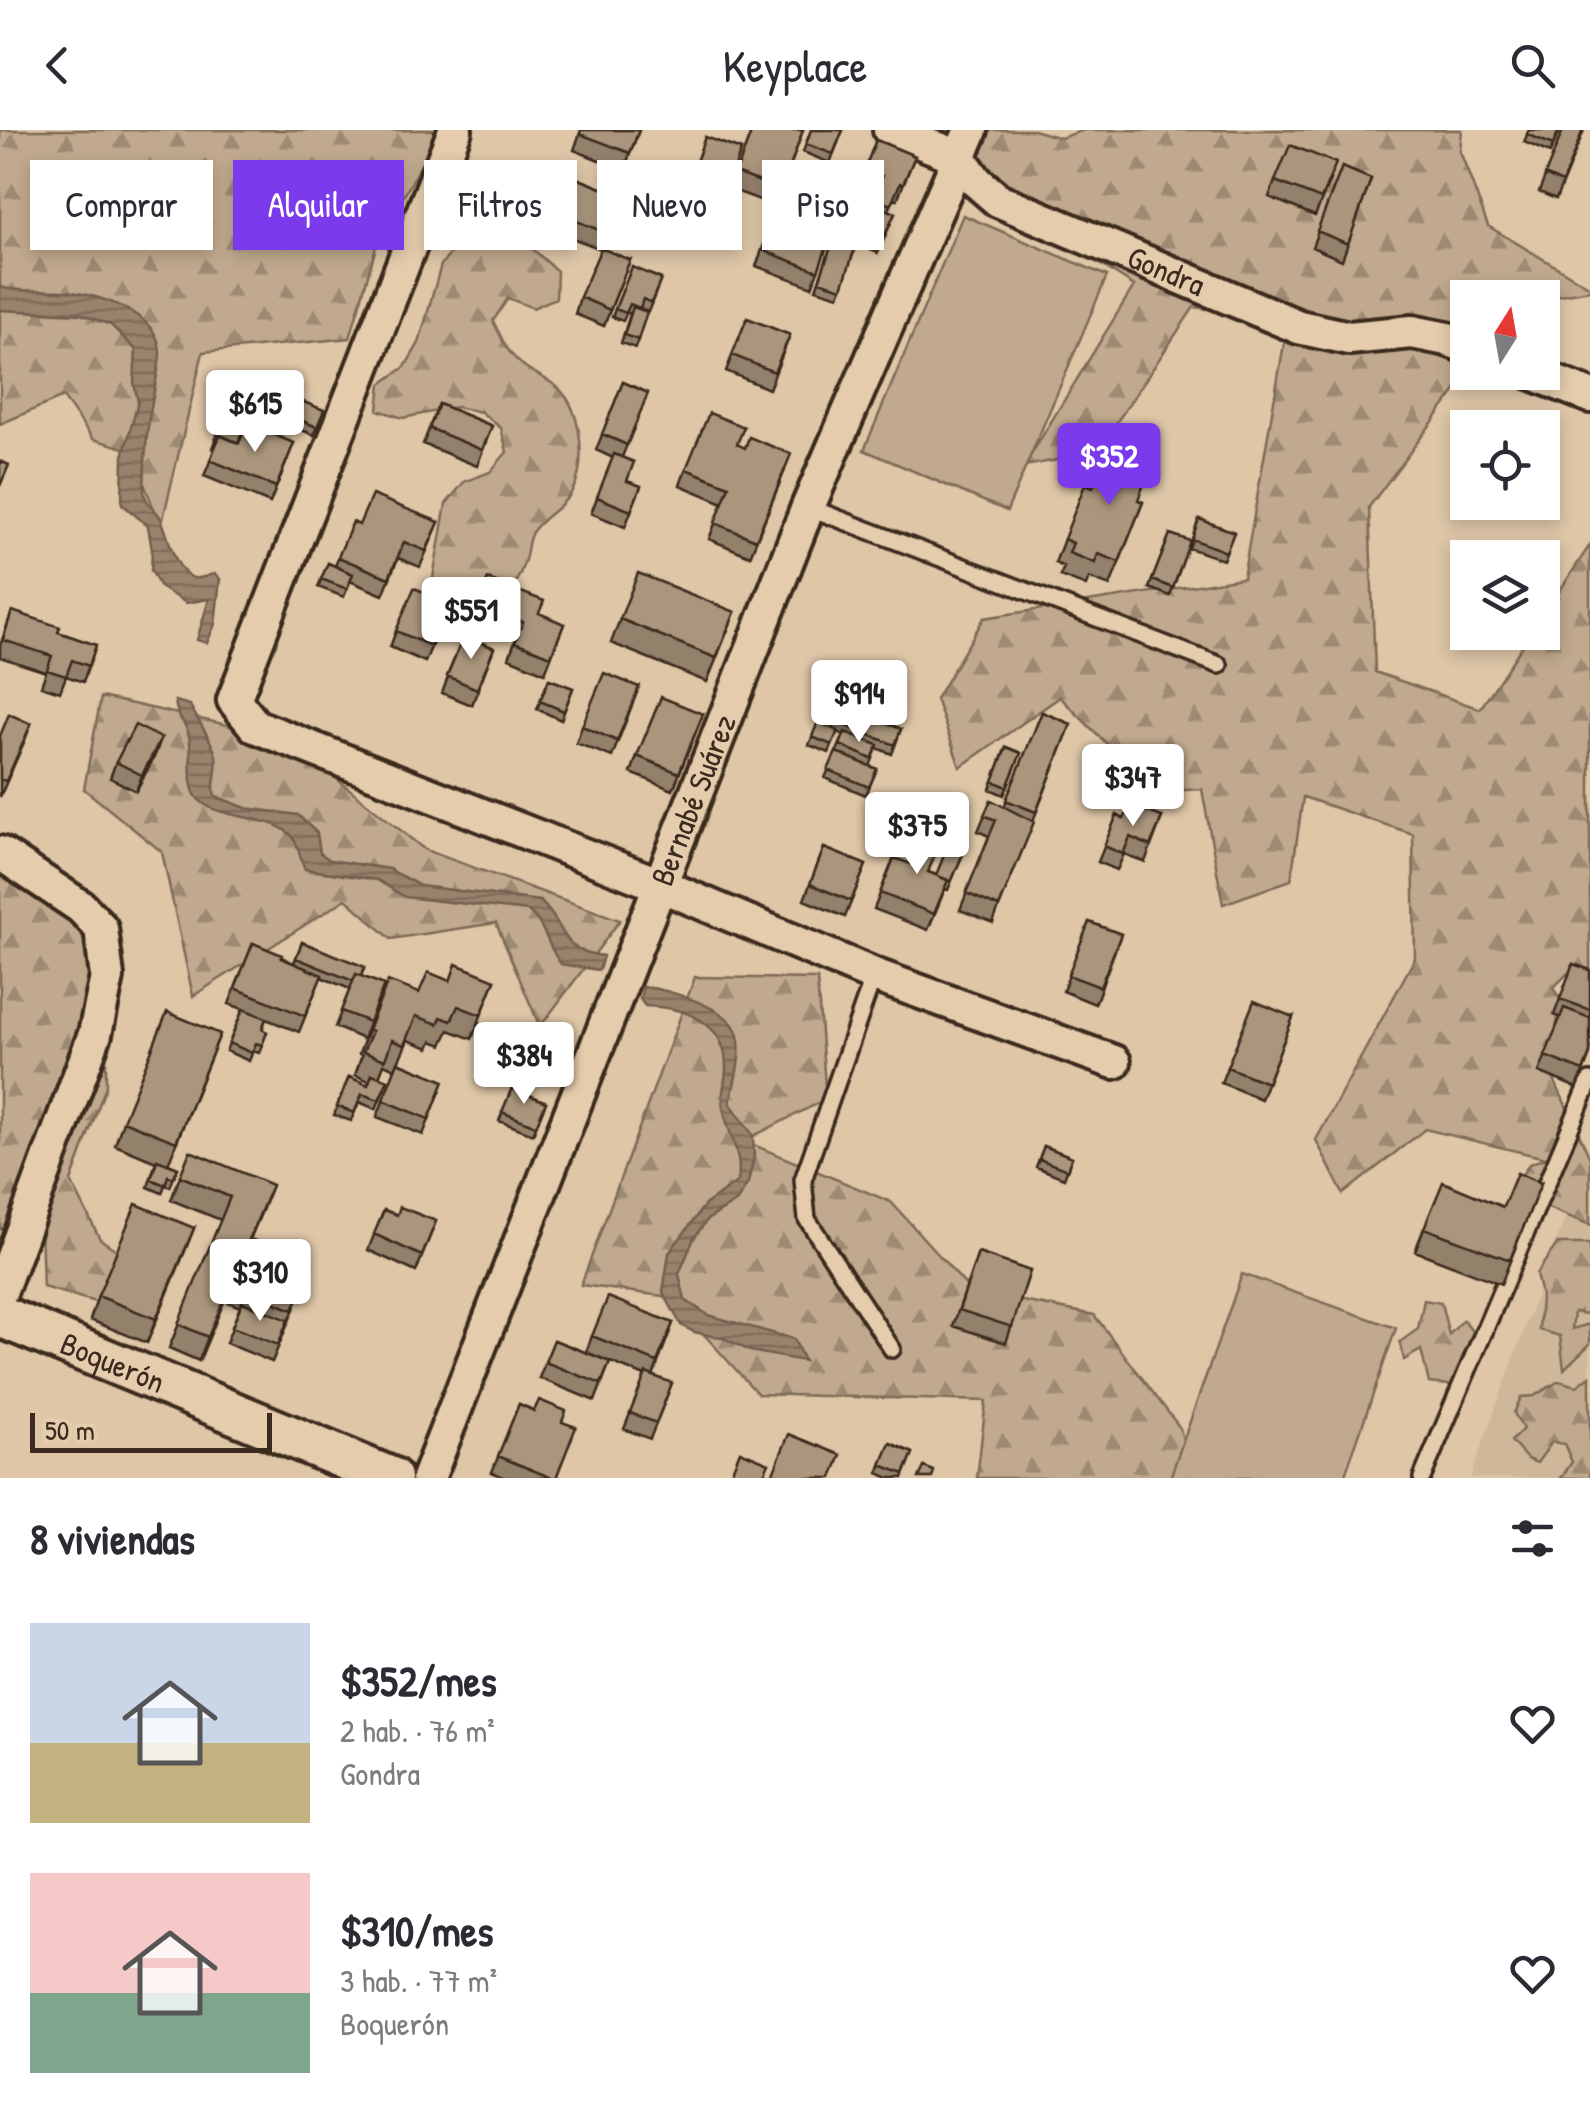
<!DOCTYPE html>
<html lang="es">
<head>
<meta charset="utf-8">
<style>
  :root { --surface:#fff; --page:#f2f2f3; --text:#2b2b33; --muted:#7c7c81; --accent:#7c3aed }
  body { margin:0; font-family:"Patrick Hand",sans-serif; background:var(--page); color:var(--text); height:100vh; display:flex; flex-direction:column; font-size:38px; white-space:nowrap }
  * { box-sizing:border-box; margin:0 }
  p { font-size:32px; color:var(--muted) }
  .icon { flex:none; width:55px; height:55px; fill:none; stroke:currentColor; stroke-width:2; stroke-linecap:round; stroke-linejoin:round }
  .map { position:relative; height:1348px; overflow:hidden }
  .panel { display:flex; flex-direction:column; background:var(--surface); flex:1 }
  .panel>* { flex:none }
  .guide { position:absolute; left:30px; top:30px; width:1000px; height:90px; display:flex; gap:20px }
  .needle { width:65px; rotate:11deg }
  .tools { position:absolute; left:1450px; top:150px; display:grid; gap:20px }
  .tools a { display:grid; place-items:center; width:110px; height:110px; border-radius:0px; background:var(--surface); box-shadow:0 5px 15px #0003; font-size:50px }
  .scale { position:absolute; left:30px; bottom:25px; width:242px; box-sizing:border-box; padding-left:10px; border:5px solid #3b2a1e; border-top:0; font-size:28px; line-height:35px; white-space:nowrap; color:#3b2a1e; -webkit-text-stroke:8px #e5ccad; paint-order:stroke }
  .price { position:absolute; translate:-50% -85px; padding:0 22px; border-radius:10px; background:#fff; color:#222; font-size:32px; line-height:65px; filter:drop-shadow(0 2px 5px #0008) }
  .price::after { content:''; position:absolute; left:50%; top:60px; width:30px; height:22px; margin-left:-15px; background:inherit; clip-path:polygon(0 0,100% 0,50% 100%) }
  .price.on { background:var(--accent); color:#fff }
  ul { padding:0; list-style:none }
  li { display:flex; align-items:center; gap:30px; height:250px; padding:0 30px }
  li span { display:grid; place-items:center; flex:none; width:280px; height:200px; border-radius:0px; color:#555 }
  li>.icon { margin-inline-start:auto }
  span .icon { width:120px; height:120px; fill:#fffc; stroke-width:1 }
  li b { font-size:42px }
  h2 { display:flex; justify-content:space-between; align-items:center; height:120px; padding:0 30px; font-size:42px }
  .tag { padding:0 35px; border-radius:0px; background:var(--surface); box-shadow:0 5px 15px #0003; font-size:35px; line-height:90px }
  .tag.on { background:var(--accent); color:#fff }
  header { display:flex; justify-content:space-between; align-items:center; height:130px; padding:0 30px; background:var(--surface); font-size:45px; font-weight:600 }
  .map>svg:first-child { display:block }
  .built { fill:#cfb89a }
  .forest { fill:url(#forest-firs); stroke:#7e6a56; stroke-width:2.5 }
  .garden { fill:#c0a98e; stroke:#7e6a56; stroke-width:2.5 }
  .water { fill:url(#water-rules); stroke:#735f4d; stroke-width:2.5 }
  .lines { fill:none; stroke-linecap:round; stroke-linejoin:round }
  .service-casing { stroke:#3b2a1e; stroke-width:22 }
  .minor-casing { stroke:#3b2a1e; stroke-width:40 }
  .tertiary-casing { stroke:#3b2a1e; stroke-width:48 }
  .service { stroke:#e5ccad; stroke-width:15 }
  .minor { stroke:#e5ccad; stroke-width:32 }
  .tertiary { stroke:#e5ccad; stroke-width:40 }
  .wall { fill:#93816c; stroke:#3b2a1e; stroke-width:2.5 }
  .shaded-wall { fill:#786958; stroke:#3b2a1e; stroke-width:2.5 }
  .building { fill:#ab967d; stroke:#3b2a1e; stroke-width:2.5 }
  .labels { text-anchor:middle; stroke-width:9; stroke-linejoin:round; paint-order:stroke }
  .street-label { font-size:32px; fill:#3b2a1e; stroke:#e5ccad }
</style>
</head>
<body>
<header><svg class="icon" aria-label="back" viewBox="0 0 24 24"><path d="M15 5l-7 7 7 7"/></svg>Keyplace<svg class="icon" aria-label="search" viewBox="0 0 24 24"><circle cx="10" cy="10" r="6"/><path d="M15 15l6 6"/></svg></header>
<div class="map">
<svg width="1590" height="1348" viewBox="0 0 1590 1348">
  <defs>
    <pattern id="forest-firs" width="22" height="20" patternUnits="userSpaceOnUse" patternTransform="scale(2.5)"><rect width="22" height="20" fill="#c0a98e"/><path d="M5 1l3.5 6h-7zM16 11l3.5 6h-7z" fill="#9d8a73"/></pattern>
    <pattern id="water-rules" width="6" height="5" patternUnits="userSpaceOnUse" patternTransform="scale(2.5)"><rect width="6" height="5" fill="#99836d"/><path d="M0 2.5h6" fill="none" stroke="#7e6b59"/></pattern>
  </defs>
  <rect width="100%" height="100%" fill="#dec6a7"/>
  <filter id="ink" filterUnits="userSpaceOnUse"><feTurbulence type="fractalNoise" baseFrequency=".01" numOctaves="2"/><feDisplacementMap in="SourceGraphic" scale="20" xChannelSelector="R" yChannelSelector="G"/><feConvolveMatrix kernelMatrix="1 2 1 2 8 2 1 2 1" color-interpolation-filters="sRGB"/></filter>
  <g filter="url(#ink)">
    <path class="built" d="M1590,1021V1348H1470L1581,1044Z"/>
    <path class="forest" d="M0,0H440L376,117L350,208L203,222L161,397L131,320L93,309L63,267L0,294Z
      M894,0H1033L1061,8L1084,0H1462L1460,21L1488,96L1590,157V160L1543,168H1468L1469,243L1369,377L1375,542L1480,579L1531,503L1542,502L1543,486L1590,415V845L1574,837L1553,858L1560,869L1551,943L1590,1028V1095L1510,1063L1529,1034L1545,1028L1425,999L1343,1064L1316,1010L1415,828L1413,704L1303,667L1291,750L1223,774L1202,659L1099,665L1113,620L1060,567L960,637L936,569L984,488L1243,448L1288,191L1194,177L1096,323L1024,336L1134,156Z
      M487,97L514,102L557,141L556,168L533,178L508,168L493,191C499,202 504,216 512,225C533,250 559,245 573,280C582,303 585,341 571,363C562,378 543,387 533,401C527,409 528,421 525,430C511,474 490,487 445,483L431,459L446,374L464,352L490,342L507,322L501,298L481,282L456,277L403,288L378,280L381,254L405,237L419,213L441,135L460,112Z
      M101,567L286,608L425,720L620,790L540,897L496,793L391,809L346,769L193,866L162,722L84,659Z
      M0,744L106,789V956L71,1051L100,1109L150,1143L124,1180L43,1157L41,1095L0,1099Z
      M695,847L817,849L826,969L744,1011L891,1072L971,1161L1094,1185L1180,1298L1193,1348H977L986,1271L758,1264L670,1167L581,1155Z
      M1557,1114H1590V1179L1586,1184L1574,1182L1572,1199L1590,1194V1214L1564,1239L1560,1206L1539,1200L1541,1165L1536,1144Z
      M1424,1170L1441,1173L1449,1205L1463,1190L1479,1210L1459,1256L1429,1253L1421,1220L1404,1230L1400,1212L1418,1199Z
      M1590,1246V1348H1561L1572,1332L1564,1314L1552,1312L1537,1333L1527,1329L1511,1311L1523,1299L1514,1283L1521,1267L1534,1266L1559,1251L1577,1256Z"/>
    <path class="garden" d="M963,85L1107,146L1007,381L864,320Z
      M1242,1144L1396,1198L1344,1348H1170Z"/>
    <path class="water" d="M0,157C21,163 40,159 62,161C94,163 159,182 160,222C160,236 152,269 150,284C145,309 145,336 144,362C146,375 155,377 161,389C169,405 172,436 191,447C197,451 207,445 215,444L220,449L215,494L207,513L197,510L209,469L186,473L160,457L151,440L152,420L148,396L122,374L123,326L138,272L134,253L136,220L111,195L81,184L0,180Z
      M175,571L190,575C197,591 212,609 216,626C219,640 211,652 215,666L246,678L298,685L317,703L320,723L330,730L389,739L420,756L540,771C569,798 557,820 603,826L599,840L561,834C547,817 546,795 528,781L405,767L377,750L305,739C299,728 299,713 290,704C267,682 202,691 193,660C188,644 193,623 189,606C186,590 178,593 175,571Z
      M643,857C667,859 726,877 736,900C745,920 734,952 730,973L753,1005L754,1027L748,1053L737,1071L707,1090L694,1108L679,1144L685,1170L708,1185L794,1209L804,1231L750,1221L726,1209L694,1202L681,1195L663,1162L669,1123L705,1075L738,1051C743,1023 727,1003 723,976C721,964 726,950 726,938C727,892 684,877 645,876L640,869Z"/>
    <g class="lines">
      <g class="service-casing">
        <path id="service" d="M808,377L1219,535
          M874,845L803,1050L807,1089L892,1219
          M1422,1348L1590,951"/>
      </g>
      <g class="minor-casing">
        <g id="minor">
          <path d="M455,0L234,570L255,596L660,755L874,845L1114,932"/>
          <path id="s1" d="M890,0L959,27L976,51L998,70L1299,197L1349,208L1412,202L1447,209L1468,217"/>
          <path d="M1530,242L1590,266"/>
          <path d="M0,723L81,777L101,798L107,847L95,904L0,1162"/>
          <path id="s2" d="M428,1348L808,377L971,0"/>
        </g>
      </g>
      <g class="tertiary-casing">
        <g id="tertiary">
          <path id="s3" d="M0,1186L391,1348"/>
        </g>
      </g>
      <use href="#service" class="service"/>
      <use href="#minor" class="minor"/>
      <use href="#tertiary" class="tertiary"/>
    </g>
    <path class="wall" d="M581,0H639L624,40L574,20Z
      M752,0H803L776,76L730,59Z
      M811,0H843L830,33L803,22Z
      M1529,0H1560L1550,23L1524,12Z
      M1563,0H1584L1556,69L1539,62Z
      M705,7L741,20L724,67L688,54Z
      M876,10L915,26L897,70L894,69L889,80L895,83L878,123L825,101L841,60L871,73L875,62L859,55Z
      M549,37L619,65L598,118L528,91Z
      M1342,37L1371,49L1342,130L1312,117Z
      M1330,50L1315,86L1269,67L1275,51Z
      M774,88L830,108L812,157L756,136Z
      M834,108L856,115L839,166L816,159Z
      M630,130L604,196L575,184L580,167Z
      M632,137L661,149L648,182L640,178L638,210L635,218L621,213L630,184L627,182L623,191L612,187Z
      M747,188L790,205L769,259L726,241Z
      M623,252L648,263L622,327L627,351L641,356L625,397L591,383L613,328L596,320Z
      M234,262L238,313H294L270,373L204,346L215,319L212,318Z
      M261,274L324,280L314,305L258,282Z
      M439,274L492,296L477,336L423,314Z
      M737,314L785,340L750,426L709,409L723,373L680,355L686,339Z
      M1138,370L1143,372L1110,456L1089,448L1086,456L1060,446L1064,437L1055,433L1064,409Z
      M1199,389L1234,402L1223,430L1189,418Z
      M353,392L359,395L439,392L420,437L398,428L383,465L350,451L344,467L318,457L328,433L335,436Z
      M1170,404L1190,411L1170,466L1149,458Z
      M488,449L539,484L564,494L545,543L509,528L516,508L472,490Z
      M12,481L58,502L96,515L83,552L66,546L60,562L41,556L46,542L0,527V516Z
      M735,482L707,552L611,513L620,489Z
      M443,488L425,532L390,517L396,501Z
      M464,505L494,518L472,575L442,563Z
      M549,549L573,558L561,590L537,579Z
      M639,557L612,627L576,613L582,596Z
      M843,575L901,599L892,624L877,618L870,636L877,639L866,665L825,648L844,605L838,602L829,623L809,615L818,592L833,599Z
      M1042,582L1071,594L993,793L960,780L989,706L978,701L991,670L1004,677Z
      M703,584L673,660L631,643L637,626Z
      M31,594L25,610L0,667V606Z
      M161,608L155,625L136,661L110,648L116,632Z
      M1006,617L1021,623L1004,665L990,659Z
      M1117,685L1124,689L1162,687L1145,732L1124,724L1117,740L1098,732Z
      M824,718L866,735L845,787L804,770Z
      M965,719L948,760L945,759L928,800L874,779L894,728L936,745Z
      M1089,792L1121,804L1095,874L1063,861Z
      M302,812L362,847L384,855L363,909L335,897L350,859L321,847L299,902L266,889L262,900L267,902L259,923L253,921L249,931L226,921L243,879L229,874L253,813L294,833Z
      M1573,834L1590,840V924L1577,958L1539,942L1561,888L1554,885Z
      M495,850L472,909L449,900L442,915L432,911L429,918L408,910L395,939L384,934L379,947L388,950L376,979L359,972L351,991L334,985L349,947L368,955L369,951L355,945L362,925L359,924L368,900L419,863L450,851Z
      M1293,887L1261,969L1221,953L1227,937Z
      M220,904L168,1034L178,1038L170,1057L165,1055L162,1063L148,1057L156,1032L115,1015L123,991Z
      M398,932L444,951L423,1005L377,987Z
      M512,958L546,972L533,1004L499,991Z
      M1044,1016L1072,1027L1064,1048L1036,1037Z
      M180,1046L263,1078L199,1231L169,1218L221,1090L171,1070Z
      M1541,1053L1501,1154L1415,1121L1424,1098L1503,1077Z
      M384,1080L397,1085L436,1091L416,1142L368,1120Z
      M194,1098L147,1213L90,1190L98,1166Z
      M978,1123L1030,1141L1006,1213L953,1196Z
      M306,1150L272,1232L226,1213L240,1177L228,1172L234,1156Z
      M673,1193L653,1246L672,1253L650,1309L624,1299L645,1246L586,1222L592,1206Z
      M554,1210L610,1232L595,1271L539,1248Z
      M519,1274L562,1292L557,1348H506L492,1342Z
      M890,1313L913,1323L903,1348H889L878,1343Z"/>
    <path class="shaded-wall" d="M161,608L155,625L136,661L142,645Z
      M272,1055L263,1078L199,1231L208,1207Z
      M194,1098L185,1121L147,1213L156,1189Z"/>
    <path class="building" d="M581,0H639L630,23L580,4Z
      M752,0H803L782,60L736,43Z
      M811,0H843L833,24L806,14Z
      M1529,0H1559L1553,15L1527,4Z
      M1563,0H1583L1562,53L1545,45Z
      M705,7L741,20L730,51L694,38Z
      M876,10L915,26L903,54L900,53L891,75L873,68L882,46L865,38Z
      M1290,15L1336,33L1321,69L1275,51Z
      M549,37L619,65L604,102L534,74Z
      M1342,37L1371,49L1348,114L1317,101Z
      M841,60L895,83L884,107L831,84Z
      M774,88L830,108L818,141L762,120Z
      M834,108L856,115L842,158L819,151Z
      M601,118L630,130L610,180L580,167Z
      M632,137L661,149L651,173L643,169L640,178L630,174L626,183L615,179Z
      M633,177L647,182L638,210L624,205Z
      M747,188L790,205L774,242L732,225Z
      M623,252L648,263L627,315L602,304Z
      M268,258L324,280L317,297L261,274Z
      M234,262L255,271L238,313L220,305L218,311L215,310Z
      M439,274L492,296L482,320L429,298Z
      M709,283L744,297L737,314L745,318L749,307L791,324L756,410L715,393L729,356L686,339Z
      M247,294L294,313L276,357L210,330L220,305L239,313Z
      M1109,316L1152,332L1138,370L1143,372L1119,432L1098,424L1095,433L1069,423L1073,413L1064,409L1085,354L1093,357Z
      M614,324L634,332L627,351L641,356L631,381L597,367Z
      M0,331L9,335L0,356Z
      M372,365L439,392L426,421L404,412L389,448L338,427L353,392L359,395Z
      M1199,389L1234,402L1226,422L1192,409Z
      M1170,404L1190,411L1173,458L1152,450Z
      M328,433L353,444L347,459L321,449Z
      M638,443L735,482L716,528L620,489Z
      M488,449L544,471L539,483L564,494L551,526L515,512L523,492L478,474Z
      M414,458L449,472L431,516L396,501Z
      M12,481L60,497L58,502L96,515L89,536L72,530L66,546L47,540L52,526L3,510Z
      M464,505L494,518L477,559L447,546Z
      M604,543L639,557L617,611L582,596Z
      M549,549L573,558L564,581L540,571Z
      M661,567L703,584L679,643L637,626Z
      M843,575L901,599L895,615L836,592Z
      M1042,582L1071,594L1036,682L1006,670Z
      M9,584L31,594L6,651L0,649V606Z
      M818,592L838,601L832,615L812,607Z
      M135,595L161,608L142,645L116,632Z
      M845,602L878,615L872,629L840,615Z
      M1006,617L1021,623L1007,657L993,651Z
      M836,622L877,639L869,657L828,640Z
      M991,670L1034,692L999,777L966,763L996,690L984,685Z
      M1130,675L1162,687L1150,716L1130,707L1123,724L1104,716L1117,685L1124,689Z
      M927,697L943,704L928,742L948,750L934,784L880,763L894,728L911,734Z
      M949,713L965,719L951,752L936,745Z
      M824,718L866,735L851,771L810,754Z
      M1089,792L1121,804L1100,857L1068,845Z
      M302,812L365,837L361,846L356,844L353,851L296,828Z
      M253,813L282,825L281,828L322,845L305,886L235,858Z
      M456,834L495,850L481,885L458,876L451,891L441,887L438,894L416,886L404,915L392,910L385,930L363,922L372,901L368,900L388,851L419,863L428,842L450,851Z
      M1573,834L1590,840V880L1560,869Z
      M356,844L384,855L369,892L341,881Z
      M1254,871L1293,887L1267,953L1227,937Z
      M1564,878L1590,888V923L1583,941L1545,926Z
      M243,879L266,888L262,899L267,902L262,915L256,913L252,923L229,913Z
      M167,882L220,904L176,1012L123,991Z
      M398,932L444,951L429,989L383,970Z
      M372,944L388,950L379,970L362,964L354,983L337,976L349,947L368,955Z
      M512,958L546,972L536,996L502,982Z
      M1044,1016L1072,1027L1067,1040L1039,1029Z
      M190,1021L272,1055L208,1207L178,1194L230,1067L180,1046Z
      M157,1030L178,1038L173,1048L168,1046L165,1055L151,1049Z
      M1517,1043L1541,1053L1510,1130L1424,1098L1443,1052L1503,1077Z
      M136,1074L194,1098L156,1189L98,1166Z
      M400,1077L436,1091L422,1126L374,1104L384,1080L397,1085Z
      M253,1110L312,1134L293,1180L234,1156Z
      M978,1123L1030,1141L1012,1197L959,1180Z
      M608,1167L673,1193L657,1232L592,1206Z
      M242,1172L288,1190L278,1215L232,1197Z
      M554,1210L610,1232L601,1254L545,1232Z
      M646,1243L672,1253L656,1293L630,1283Z
      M539,1270L566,1281L562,1292L576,1297L556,1348H552L498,1326L519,1274L534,1281Z
      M789,1304L841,1325L832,1348H771Z
      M890,1313L913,1323L904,1344L881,1335Z
      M740,1321L769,1333L762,1348H729Z
      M924,1337L934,1341L932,1348H919Z"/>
  </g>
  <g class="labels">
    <g class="street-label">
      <text dy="11" stroke="none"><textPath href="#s1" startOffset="315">Gondra</textPath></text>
      <text dy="11" stroke="none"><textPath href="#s2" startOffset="728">Bernabé Suárez</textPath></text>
      <text dy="11" stroke="none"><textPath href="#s3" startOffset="122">Boquerón</textPath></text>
    </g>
  </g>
</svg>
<div class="tools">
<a><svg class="needle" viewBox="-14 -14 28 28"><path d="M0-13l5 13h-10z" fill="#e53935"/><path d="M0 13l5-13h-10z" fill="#7c7c81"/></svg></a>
<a><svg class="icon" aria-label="locate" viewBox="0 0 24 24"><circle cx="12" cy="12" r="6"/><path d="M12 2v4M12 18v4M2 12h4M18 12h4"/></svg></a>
<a><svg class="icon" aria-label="layers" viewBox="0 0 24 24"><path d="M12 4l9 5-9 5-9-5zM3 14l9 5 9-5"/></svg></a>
</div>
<div class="scale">50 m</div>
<b class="price" style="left:255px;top:325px">$615</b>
<b class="price on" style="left:1109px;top:378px">$352</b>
<b class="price" style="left:471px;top:532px">$551</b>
<b class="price" style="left:859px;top:615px">$914</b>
<b class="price" style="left:1133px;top:699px">$347</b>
<b class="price" style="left:917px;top:747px">$375</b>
<b class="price" style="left:524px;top:977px">$384</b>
<b class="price" style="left:260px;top:1194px">$310</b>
<div class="guide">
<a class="tag">Comprar</a>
<a class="tag on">Alquilar</a>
<a class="tag">Filtros</a>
<a class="tag">Nuevo</a>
<a class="tag">Piso</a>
</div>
</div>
<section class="panel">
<h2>8 viviendas<svg class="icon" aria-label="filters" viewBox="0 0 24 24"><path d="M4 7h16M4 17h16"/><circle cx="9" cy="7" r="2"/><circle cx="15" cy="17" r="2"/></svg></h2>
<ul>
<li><span style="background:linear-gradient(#c9d6e8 60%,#c2b280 0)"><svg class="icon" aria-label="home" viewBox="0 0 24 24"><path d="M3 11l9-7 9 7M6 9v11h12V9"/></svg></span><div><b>$352/mes</b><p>2 hab. · 76 m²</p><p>Gondra</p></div><svg class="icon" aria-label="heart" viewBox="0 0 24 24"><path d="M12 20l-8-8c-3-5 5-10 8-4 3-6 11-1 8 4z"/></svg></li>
<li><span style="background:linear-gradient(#f6c9c9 60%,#7fa58c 0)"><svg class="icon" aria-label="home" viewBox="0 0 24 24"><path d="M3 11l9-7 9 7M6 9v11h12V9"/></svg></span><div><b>$310/mes</b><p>3 hab. · 77 m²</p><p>Boquerón</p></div><svg class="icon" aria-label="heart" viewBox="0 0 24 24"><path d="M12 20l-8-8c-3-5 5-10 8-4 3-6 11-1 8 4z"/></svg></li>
</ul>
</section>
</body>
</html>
